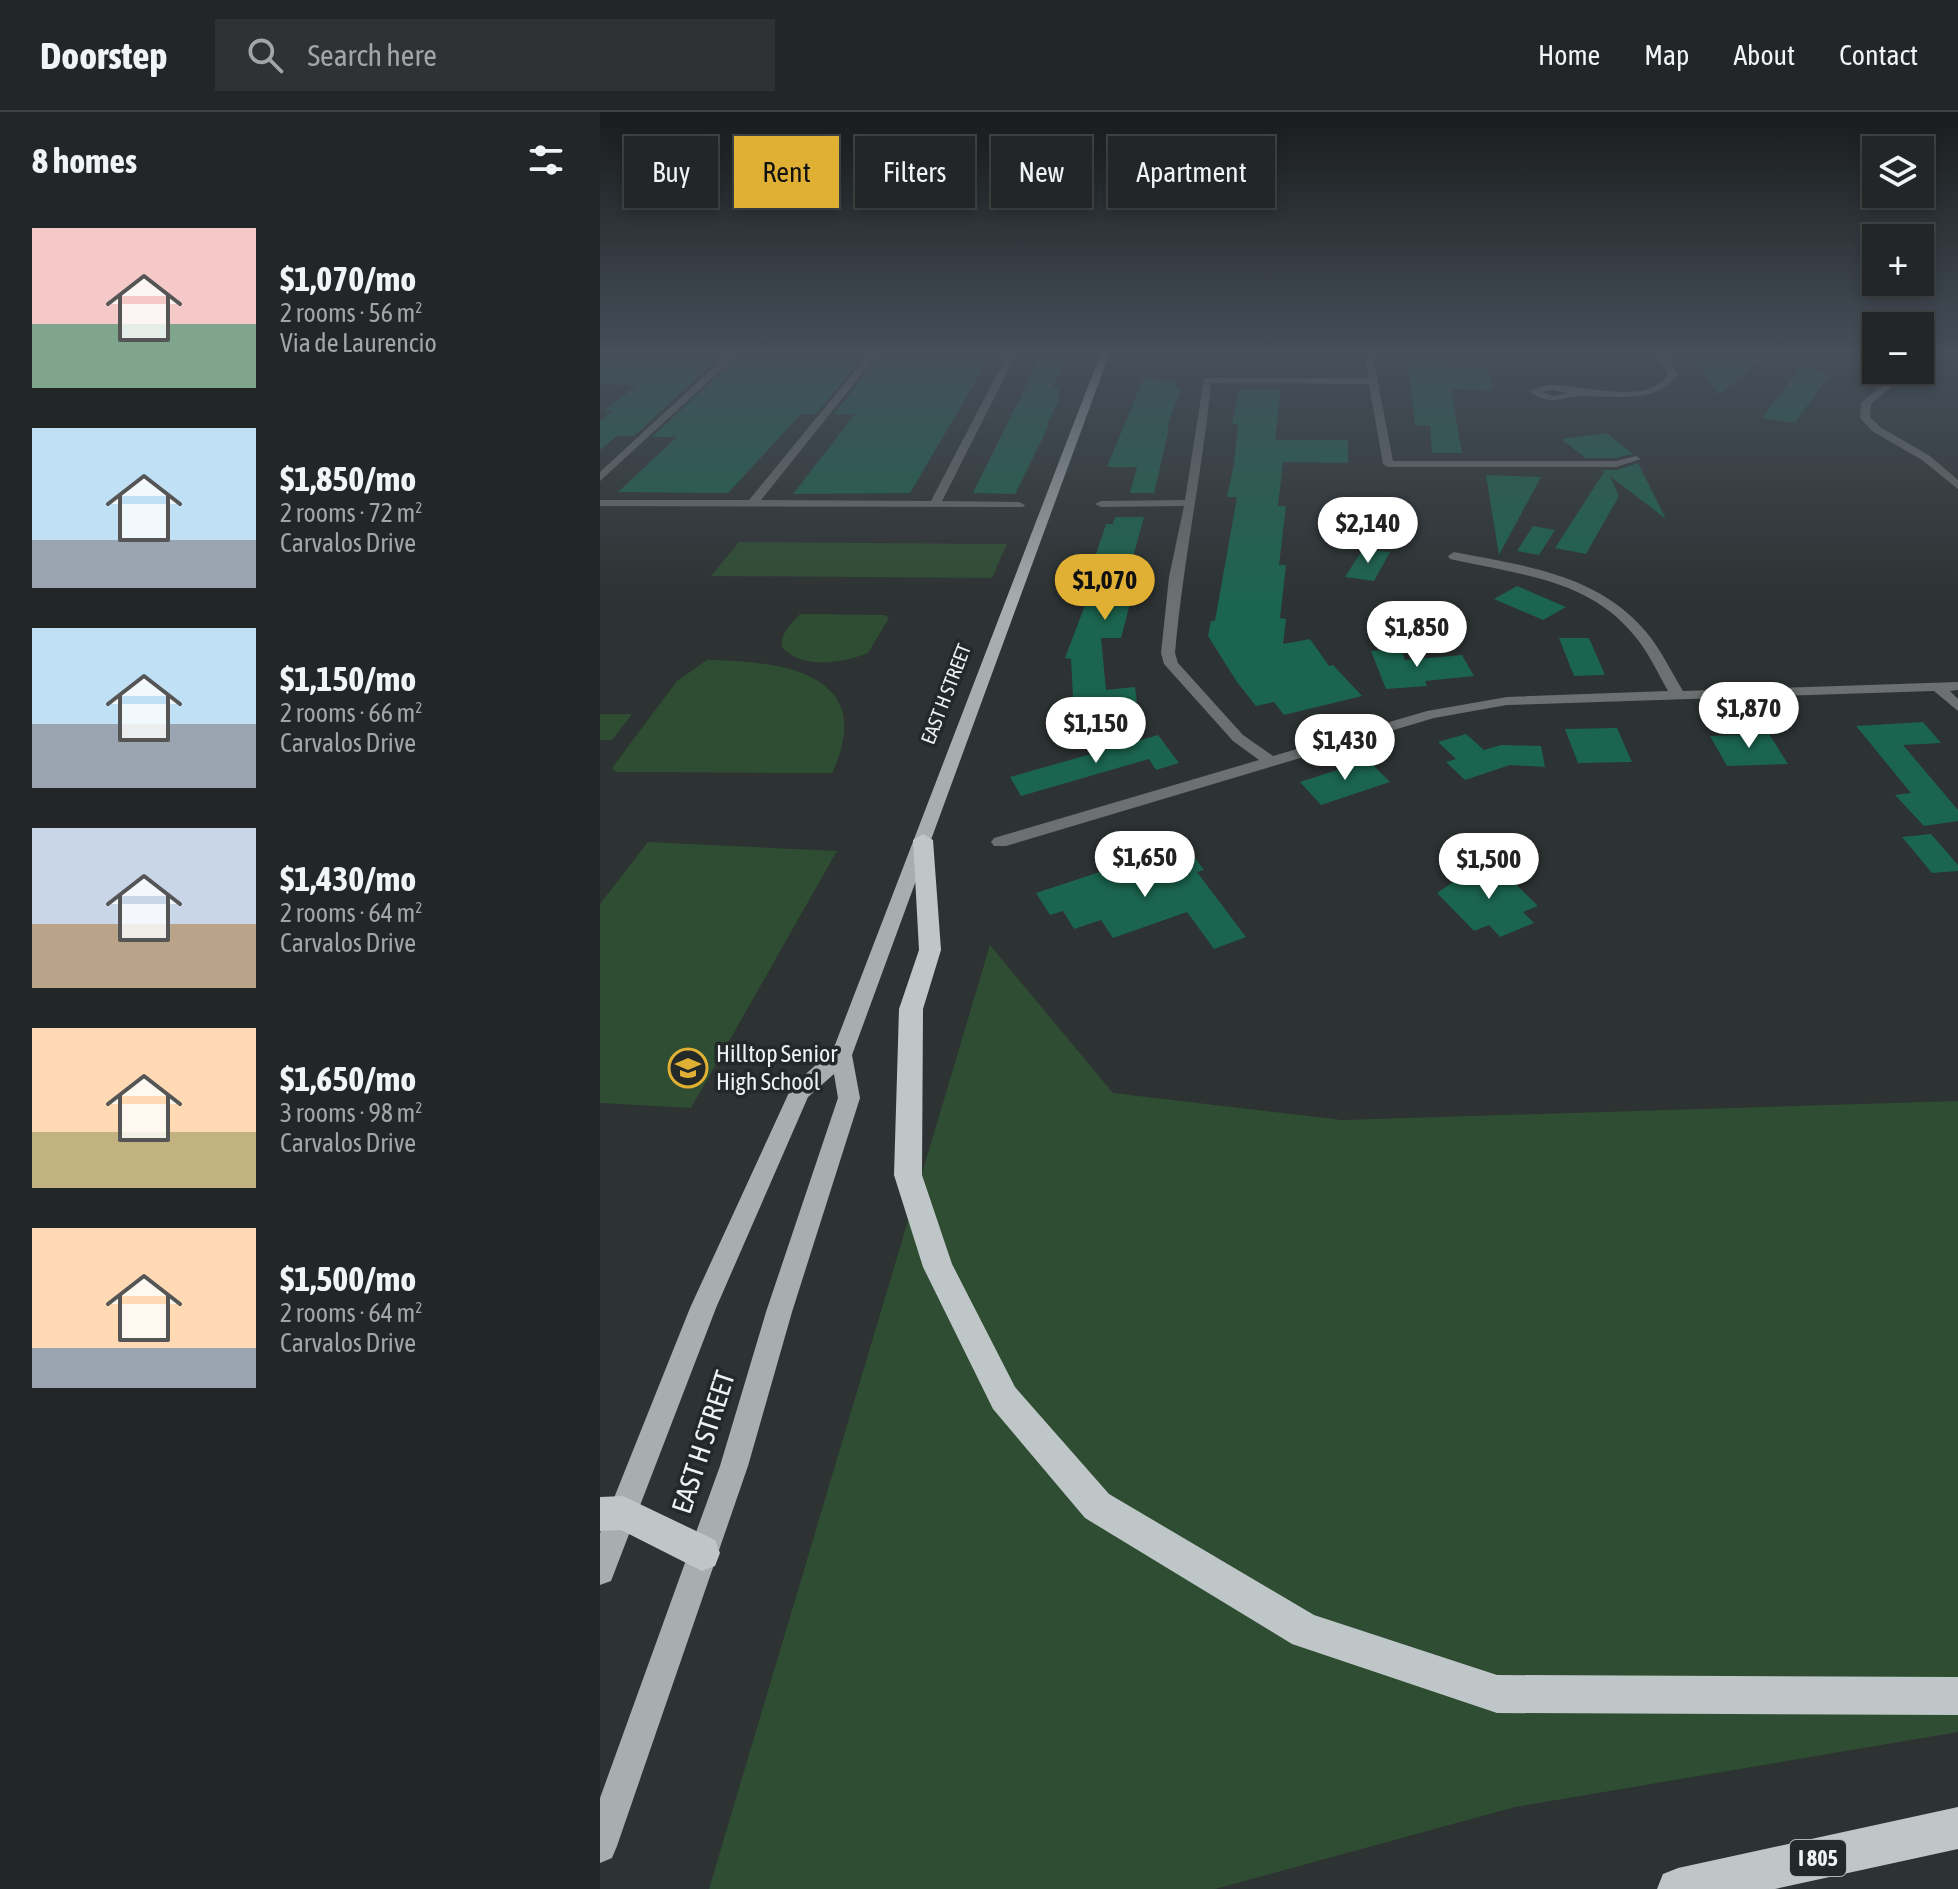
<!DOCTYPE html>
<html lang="en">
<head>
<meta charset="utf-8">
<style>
  :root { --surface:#222626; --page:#2e3232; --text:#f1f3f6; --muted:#a2a5a7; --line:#3f4343; --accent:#e0b034 }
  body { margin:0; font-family:"Asap Condensed",sans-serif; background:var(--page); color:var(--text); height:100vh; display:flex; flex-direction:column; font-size:30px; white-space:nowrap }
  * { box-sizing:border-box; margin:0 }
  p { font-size:26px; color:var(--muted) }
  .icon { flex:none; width:44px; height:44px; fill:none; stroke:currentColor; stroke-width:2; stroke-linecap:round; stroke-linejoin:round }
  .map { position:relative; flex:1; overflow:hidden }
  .side { display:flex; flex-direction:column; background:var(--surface); width:600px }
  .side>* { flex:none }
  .hud { position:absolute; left:24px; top:24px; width:760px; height:72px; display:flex; gap:16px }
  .controls { position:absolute; left:1262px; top:24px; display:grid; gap:16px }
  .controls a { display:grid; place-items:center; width:72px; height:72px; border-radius:0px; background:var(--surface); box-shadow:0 4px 12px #0003,0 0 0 2px var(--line); font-size:40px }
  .price { position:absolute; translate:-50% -68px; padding:0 18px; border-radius:28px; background:#fff; color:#222; font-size:26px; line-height:52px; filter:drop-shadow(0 2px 4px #0008) }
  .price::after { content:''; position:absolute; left:50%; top:48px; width:24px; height:18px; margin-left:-12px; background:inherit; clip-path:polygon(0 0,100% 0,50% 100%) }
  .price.selected { background:var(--accent); color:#111 }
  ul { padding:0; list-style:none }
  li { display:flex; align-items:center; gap:24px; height:200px; padding:0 32px }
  li span { display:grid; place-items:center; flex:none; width:224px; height:160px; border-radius:0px; color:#555 }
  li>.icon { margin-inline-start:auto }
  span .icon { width:96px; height:96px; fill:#fffc; stroke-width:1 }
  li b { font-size:34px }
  h2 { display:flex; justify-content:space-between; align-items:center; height:96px; padding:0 32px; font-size:34px }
  .pill { padding:0 28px; border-radius:0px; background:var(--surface); box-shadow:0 4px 12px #0003,0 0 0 2px var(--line); font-size:28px; line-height:72px }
  .pill.selected { background:var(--accent); color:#111 }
  header { display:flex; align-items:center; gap:48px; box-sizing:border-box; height:112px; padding:0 40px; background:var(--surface); border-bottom:2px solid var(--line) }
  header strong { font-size:38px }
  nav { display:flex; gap:44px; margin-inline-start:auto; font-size:28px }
  .search { width:560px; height:72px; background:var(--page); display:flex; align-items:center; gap:20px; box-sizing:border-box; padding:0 28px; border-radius:0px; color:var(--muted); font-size:30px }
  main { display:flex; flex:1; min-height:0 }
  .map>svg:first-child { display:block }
  .green { fill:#2e4d32 }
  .building { fill:#1b654e }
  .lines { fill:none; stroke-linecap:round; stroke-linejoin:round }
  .minor { fill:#6d7070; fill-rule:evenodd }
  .primary { fill:#a8aeaf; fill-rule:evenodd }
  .motorway { fill:#bfc6c7; fill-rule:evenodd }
  .labels { text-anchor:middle; stroke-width:7; stroke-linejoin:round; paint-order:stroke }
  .far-street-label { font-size:20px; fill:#eff2f2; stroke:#232828 }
  .shield { fill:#232828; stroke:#b2b5b5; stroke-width:2 }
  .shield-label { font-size:22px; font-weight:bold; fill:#eff2f2 }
  .poi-label { font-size:24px; fill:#eff2f2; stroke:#232828; text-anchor:start }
  .near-street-label { font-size:28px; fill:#eff2f2; stroke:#232828 }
</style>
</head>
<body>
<header>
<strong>Doorstep</strong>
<div class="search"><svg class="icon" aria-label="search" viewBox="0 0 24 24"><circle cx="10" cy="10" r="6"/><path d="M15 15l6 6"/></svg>Search here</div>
<nav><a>Home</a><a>Map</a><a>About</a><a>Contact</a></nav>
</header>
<main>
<section class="side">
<h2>8 homes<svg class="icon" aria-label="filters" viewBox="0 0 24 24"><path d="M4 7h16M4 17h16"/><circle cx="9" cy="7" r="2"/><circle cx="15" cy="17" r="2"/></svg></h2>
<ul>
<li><span style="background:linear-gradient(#f6c9c9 60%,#7fa58c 0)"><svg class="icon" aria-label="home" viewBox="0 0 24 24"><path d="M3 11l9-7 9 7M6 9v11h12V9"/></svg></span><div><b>$1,070/mo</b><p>2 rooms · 56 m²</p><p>Via de Laurencio</p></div></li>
<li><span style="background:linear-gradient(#bfe0f5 70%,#9aa5b1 0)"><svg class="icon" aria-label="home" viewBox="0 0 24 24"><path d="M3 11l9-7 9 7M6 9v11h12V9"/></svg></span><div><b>$1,850/mo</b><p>2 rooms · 72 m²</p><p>Carvalos Drive</p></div></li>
<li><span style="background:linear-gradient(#bfe0f5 60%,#9aa5b1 0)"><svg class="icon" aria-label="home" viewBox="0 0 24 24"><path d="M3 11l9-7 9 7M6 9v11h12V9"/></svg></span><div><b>$1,150/mo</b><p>2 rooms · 66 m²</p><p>Carvalos Drive</p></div></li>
<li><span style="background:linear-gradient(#c9d6e8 60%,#b9a48a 0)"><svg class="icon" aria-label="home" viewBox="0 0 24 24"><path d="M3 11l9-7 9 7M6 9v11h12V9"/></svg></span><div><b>$1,430/mo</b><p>2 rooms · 64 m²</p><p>Carvalos Drive</p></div></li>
<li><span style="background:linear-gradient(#ffd9b3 65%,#c2b280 0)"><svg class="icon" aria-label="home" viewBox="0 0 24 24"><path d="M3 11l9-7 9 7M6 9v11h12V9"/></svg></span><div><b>$1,650/mo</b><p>3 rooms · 98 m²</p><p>Carvalos Drive</p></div></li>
<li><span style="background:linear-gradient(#ffd9b3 75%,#9aa5b1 0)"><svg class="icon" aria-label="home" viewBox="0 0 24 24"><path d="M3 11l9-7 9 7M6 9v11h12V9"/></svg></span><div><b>$1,500/mo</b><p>2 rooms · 64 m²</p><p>Carvalos Drive</p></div></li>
</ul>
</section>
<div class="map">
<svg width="1358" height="1777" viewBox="0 0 1358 1777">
  <rect width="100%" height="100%" fill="#2d3232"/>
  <path class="green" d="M139,430L407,432L392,466L111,464Z
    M200,502L285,503L289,506L268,541C244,551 201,558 182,535C180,521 191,512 200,502Z
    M107,548C182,549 279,561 232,661L16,660L12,656L77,569Z
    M0,602H32L12,628H0Z
    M48,730L237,739L91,996L0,991V792Z
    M390,833L513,981L742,1008L1358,989V1620L915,1695L615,1777H109Z"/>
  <path class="building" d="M75,243H122L34,324H17L0,338V309L13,299H4L37,273L0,272V247H71Z
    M140,243H264L216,302H201L128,381L18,380L77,325H52Z
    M280,243L378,244L374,250H387L310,381L193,382L255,302H234Z
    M807,243H842L845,254L888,255L893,278L851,277L862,341H832L830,314L815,313Z
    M1092,243H1166L1119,283Z
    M439,247L467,248L452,276H460L457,283H461L447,313H449L415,382L373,381Z
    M1203,252L1229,263L1195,311L1162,306Z
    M543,267L578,268L575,276H581L567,316H569L554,381H530L537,355H507Z
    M639,277H681L675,328H748V351L683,350L678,394H686L679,453H686L680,506L686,507L683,532L710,527L729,554L733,553L762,584L684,603L674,590L656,594L637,570L608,524L611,509H615L637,385H627L634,352L638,312H632Z
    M1007,321L1033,342L1016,346H986L961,327Z
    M1038,351L1066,407L1010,364L1019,384L986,442L955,436L1004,360L1002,358H1017Z
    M886,363L941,365L899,443Z
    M515,405H544L530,456L539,457L521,526H501L506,578L535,575L538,600L474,605L471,547L465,546L495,467L488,466L506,412H513Z
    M933,414L955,418L939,443L917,439Z
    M763,437L790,440L774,469L745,465Z
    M917,474L966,495L943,508L894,487Z
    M959,526H989L1005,563L974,564Z
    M801,536L805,548L862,543L874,564L825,569L827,574L786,577L771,539Z
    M1323,610L1341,631L1303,633L1358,698V709L1324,714L1295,683L1311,681L1256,614Z
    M1017,616L1032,650L978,651L965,617Z
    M866,622L884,638L901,633L941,634L945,655L910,653L865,668L846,650L856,647L838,630Z
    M1169,622L1188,652L1127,654L1110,624Z
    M558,623L579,651L556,658L549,647L421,684L410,665Z
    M768,648L790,670L721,693L700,670Z
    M1331,722L1358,753V759L1332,761L1302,725Z
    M569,741L592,742L604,758L597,760L646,825L614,837L587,800L513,826L501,808L474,817L463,799L450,803L436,781L515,755L520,762L543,754L546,748Z
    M896,753L938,794L923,800L934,811L900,825L889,813L874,819L837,781L856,768Z"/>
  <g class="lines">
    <path class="minor" d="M127,243H137L0,369V360Z
      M268,243H277L161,388L331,389L407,243H416L342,389L419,390L425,393L423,395L0,394V388H149Z
      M765,243H773L793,349H1016L1036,344L1041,347L1016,355H788L783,352L769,272L611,271C602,362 583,450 575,541L578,551L643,623L673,644L827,599L907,585L1068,579C1057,560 1048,539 1033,522C987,466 915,462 850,447L848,444L854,440C920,453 991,461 1039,512C1058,531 1069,556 1083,579L1358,570V578L1350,579L1358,587V599L1334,579L907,593L834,606L406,734H394L391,730L394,726L659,648L633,629L564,552L561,541L569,465L584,394L501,395L495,392L501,389L585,388L604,266H769Z
      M1058,243H1067L1078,263C1056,292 1015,284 984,284C961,284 952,295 930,280C958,257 1037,303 1068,263ZM952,278L968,281L953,284L942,280Z
      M1268,243H1276V249Z
      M1291,258H1299L1302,266L1271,292L1270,305L1280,315L1330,344L1358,368V377L1322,348L1272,319L1260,306L1261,291L1292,265Z"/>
    <path class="primary" d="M500,243H509L252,943L260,986L192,1200L148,1354L17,1734L12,1746L0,1751V1686L120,1354L166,1200L238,986L234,962L208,985L116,1196L11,1469L0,1473V1421L90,1196L192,974L233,938Z"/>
    <path class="motorway" d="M323,722L333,728L341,838L323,897L322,1063L352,1152L415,1275L509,1382L714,1503L897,1563L1358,1565V1603L897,1601L692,1532L485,1406L393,1297L323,1155L294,1063L299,897L319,838L313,728Z
      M23,1384L115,1428L120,1441L115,1454L102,1459L21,1418L0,1419V1385Z
      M1358,1695V1737L1175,1777H1057L1063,1762L1078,1756Z"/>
  </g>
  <linearGradient id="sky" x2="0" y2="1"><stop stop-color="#191c1c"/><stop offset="0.49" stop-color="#464f5a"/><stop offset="1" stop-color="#464f5a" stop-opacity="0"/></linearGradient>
  <rect width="1358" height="492" fill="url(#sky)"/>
  <defs>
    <g id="school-ring" transform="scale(2)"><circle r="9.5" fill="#232828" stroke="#e0b034" stroke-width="1.5"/><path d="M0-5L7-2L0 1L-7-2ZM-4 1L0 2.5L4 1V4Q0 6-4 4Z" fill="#e0b034"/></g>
  </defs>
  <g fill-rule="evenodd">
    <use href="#school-ring" x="88" y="956"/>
  </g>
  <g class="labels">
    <g class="far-street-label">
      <text transform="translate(346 582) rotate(-69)" y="7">EAST H STREET</text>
    </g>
    <rect class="shield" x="1190" y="1728" width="56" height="36" rx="6"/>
    <g class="shield-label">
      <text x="1218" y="1754">I 805</text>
    </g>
    <g class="poi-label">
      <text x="116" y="950">Hilltop Senior<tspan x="116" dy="28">High School</tspan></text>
    </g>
    <g class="near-street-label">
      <text transform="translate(103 1330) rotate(-72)" y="10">EAST H STREET</text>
    </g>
  </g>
</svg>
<div class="controls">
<a><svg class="icon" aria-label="layers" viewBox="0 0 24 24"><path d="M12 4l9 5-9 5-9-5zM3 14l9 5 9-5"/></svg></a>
<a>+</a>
<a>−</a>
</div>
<b class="price" style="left:768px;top:453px">$2,140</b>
<b class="price selected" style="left:505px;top:510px">$1,070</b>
<b class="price" style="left:817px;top:557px">$1,850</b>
<b class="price" style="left:1149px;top:638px">$1,870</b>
<b class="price" style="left:496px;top:653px">$1,150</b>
<b class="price" style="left:745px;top:670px">$1,430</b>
<b class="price" style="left:545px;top:787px">$1,650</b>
<b class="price" style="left:889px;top:789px">$1,500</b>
<div class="hud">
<a class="pill">Buy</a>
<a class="pill selected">Rent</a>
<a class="pill">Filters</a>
<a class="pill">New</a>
<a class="pill">Apartment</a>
</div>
</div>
</main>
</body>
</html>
